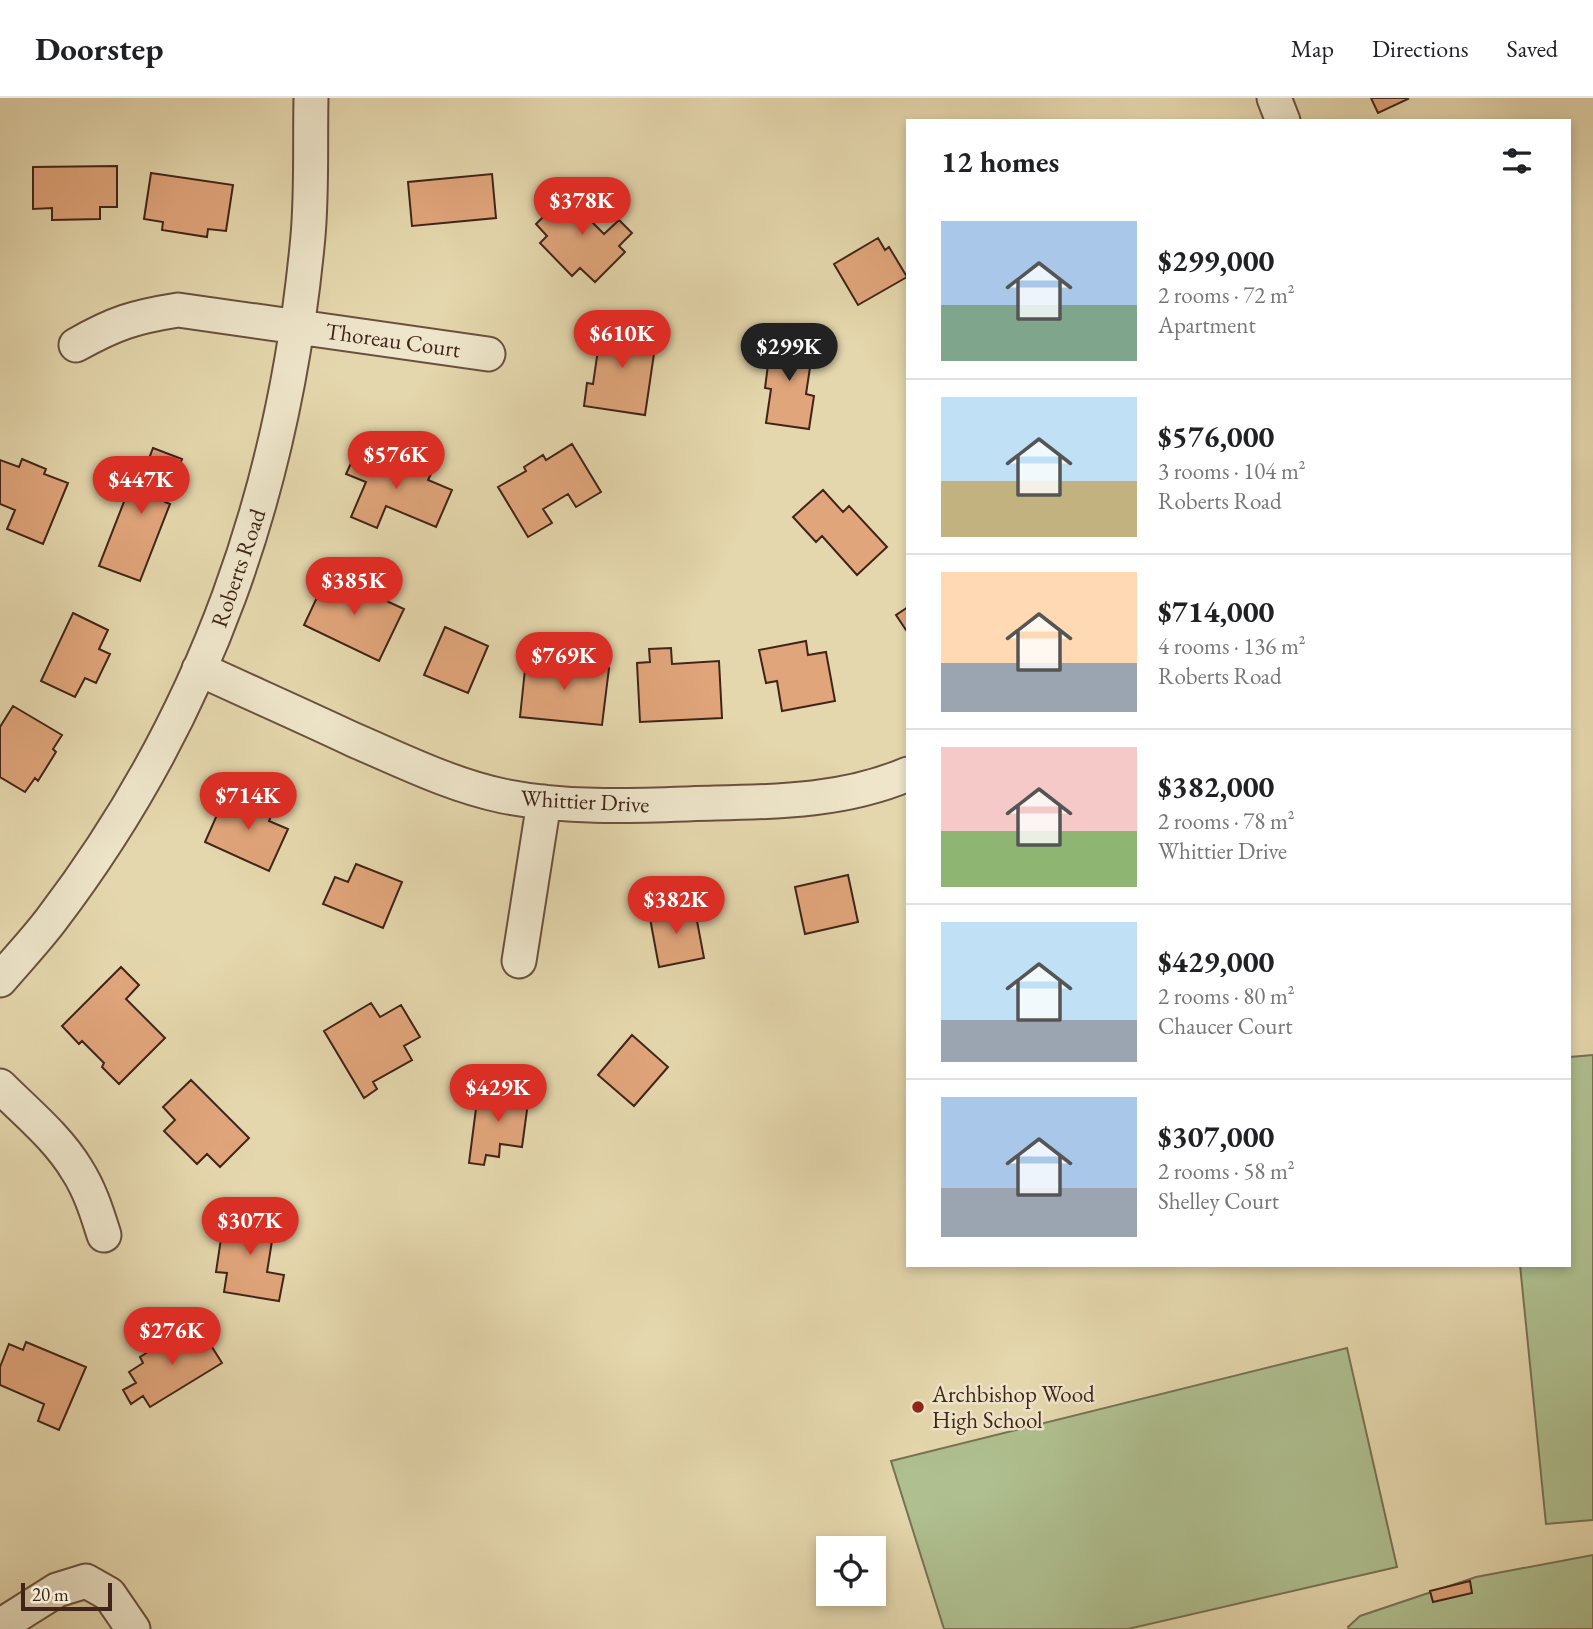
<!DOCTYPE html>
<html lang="en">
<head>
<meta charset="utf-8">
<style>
  :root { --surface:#fff; --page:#f2f2f2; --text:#202124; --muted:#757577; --line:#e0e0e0; --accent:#d93025 }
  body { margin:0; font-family:"EB Garamond",serif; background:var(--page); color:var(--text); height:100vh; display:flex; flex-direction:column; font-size:26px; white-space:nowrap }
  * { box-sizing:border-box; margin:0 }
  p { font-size:23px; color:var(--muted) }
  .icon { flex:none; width:38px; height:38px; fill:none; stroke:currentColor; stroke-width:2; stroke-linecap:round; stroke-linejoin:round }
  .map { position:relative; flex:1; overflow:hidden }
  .drawer { position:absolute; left:906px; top:21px; width:665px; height:1148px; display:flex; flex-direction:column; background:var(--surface); border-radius:0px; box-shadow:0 4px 10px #0003 }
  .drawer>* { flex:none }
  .tools { position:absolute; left:816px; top:1438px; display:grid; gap:14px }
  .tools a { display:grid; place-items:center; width:70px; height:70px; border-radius:0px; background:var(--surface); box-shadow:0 4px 10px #0003; font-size:35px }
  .scale { position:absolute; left:21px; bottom:18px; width:91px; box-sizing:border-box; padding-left:7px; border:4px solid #412419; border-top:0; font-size:19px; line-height:24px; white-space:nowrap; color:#412419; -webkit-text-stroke:5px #eee5ca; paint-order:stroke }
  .price { position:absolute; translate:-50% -60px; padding:0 16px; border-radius:24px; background:var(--accent); color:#fff; font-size:23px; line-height:46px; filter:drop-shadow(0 2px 4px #0008) }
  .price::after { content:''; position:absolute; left:50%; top:42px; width:21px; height:16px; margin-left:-10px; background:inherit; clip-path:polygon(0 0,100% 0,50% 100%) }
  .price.on { background:#222; color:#fff }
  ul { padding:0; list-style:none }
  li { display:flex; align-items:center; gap:21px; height:175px; padding:0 35px }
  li+li { border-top:2px solid var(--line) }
  li span { display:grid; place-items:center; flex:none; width:196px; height:140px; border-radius:0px; color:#555 }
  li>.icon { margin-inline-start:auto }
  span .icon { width:84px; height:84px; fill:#fffc; stroke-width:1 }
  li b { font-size:30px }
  h2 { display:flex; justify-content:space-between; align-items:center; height:84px; padding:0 35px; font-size:30px }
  header { display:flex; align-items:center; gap:42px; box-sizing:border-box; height:98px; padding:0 35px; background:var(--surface); border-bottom:2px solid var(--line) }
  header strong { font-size:33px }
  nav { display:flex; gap:38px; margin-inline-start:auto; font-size:24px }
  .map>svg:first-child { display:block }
  .green { fill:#afbf8f; stroke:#787254; stroke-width:2 }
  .building { fill:#e1a57b; stroke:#412419; stroke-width:2 }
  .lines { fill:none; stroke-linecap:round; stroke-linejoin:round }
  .minor-casing { stroke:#6a513e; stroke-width:37 }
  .minor { stroke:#eee5ca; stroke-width:33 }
  .poi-dot { fill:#8f2418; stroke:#eee5ca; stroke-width:2.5 }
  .labels { text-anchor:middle; stroke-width:5; stroke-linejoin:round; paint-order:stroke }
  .street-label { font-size:23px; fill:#412419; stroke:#eee5ca }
  .poi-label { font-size:23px; fill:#412419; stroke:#eee5ca; text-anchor:start }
</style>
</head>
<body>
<header>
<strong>Doorstep</strong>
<nav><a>Map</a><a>Directions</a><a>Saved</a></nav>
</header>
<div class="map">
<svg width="1593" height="1531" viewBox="0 0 1593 1531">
  <rect width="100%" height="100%" fill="#e5d7ad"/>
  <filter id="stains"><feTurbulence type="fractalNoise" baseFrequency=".00286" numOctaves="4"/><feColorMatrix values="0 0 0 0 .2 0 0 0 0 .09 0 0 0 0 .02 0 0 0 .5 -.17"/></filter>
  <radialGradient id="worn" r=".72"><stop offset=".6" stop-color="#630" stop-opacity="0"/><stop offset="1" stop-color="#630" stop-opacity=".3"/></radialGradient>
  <path class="green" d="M1593,957V1422L1546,1426L1520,1167H1570V959Z
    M1347,1250L1397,1469L1128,1531H944L891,1363Z
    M1593,1457V1531H1349L1348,1529L1360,1518L1476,1479Z"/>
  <path class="building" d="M1371,0H1407L1408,1L1378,15Z
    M117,68V109H100V121L52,122V110L33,111V69Z
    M151,75L233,87L226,133L208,131L207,139L162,132L163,124L144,121Z
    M492,76L496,120L412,128L408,84Z
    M587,89L602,104L587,119L604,136L619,122L632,135L619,148L625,154L595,184L580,170L572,178L540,145L547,138L536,126L566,96L573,104Z
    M878,140L885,152L889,149L907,179L858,207L834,166Z
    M596,226L657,235L645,317L584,308L587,285L593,286L598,252L593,250Z
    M772,236L808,242L805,263H811L806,296L814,298L809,331L766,325L771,291L765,290Z
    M572,346L601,394L576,409L568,396L543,411L552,425L528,439L498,389L526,373L524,369L543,357L546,362Z
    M153,350L182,361L165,404L170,406L140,483L99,468L141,360L148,363Z
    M358,350L403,371L406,365L431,376L428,382L452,392L436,429L386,408L377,430L351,419L366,384L346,376Z
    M22,361L46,371L44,376L68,385L43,446L7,431L15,412L0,406V362L19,369Z
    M823,392L843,414L849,408L887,449L857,477L822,438L816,444L793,419Z
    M328,476L404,511L379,563L304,527Z
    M908,509V535L896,517Z
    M73,515L108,532L99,551L110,556L96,585L85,580L75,599L41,583Z
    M445,529L488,548L468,595L424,577Z
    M806,543L808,557L826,554L835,603L782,613L777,583L766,585L759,552Z
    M671,550L672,566L719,563L722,620L640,624L637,565L650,564L649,551Z
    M526,562L609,570L602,627L520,619Z
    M13,608L62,637L53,651L56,654L38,683L35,680L25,694L0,679V629Z
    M245,696L275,709L269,723L288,731L269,773L205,744L224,701L239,708Z
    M356,766L402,784L383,830L323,806L335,779L348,784Z
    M848,777L858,824L805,836L795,789Z
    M694,807L704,860L659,869L649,815Z
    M121,869L139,887L126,901L165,940L119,986L102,969L104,965L82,943L79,946L62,928Z
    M371,905L380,919L401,907L420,939L404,948L412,962L373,984L377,991L364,1000L324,933Z
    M632,937L668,969L634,1008L598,977Z
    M191,982L249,1040L220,1069L207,1056L197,1066L164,1033L175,1022L163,1009Z
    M501,993L529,997L522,1049L500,1046L499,1059L486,1057L484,1067L469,1065L478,995L500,998Z
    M236,1112L276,1118L267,1174L284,1177L279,1203L224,1194L227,1175L216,1174L222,1134L232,1136Z
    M200,1230L222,1265L150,1309L143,1298L131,1306L123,1292L136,1285L129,1274L143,1265L140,1259L180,1234L184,1240Z
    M26,1244L86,1269L59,1332L38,1323L44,1306L0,1287V1269L9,1246L23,1252Z
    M1470,1483L1472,1495L1433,1504L1430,1493Z"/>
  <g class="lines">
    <g class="minor-casing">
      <path id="minor" d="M1274,0L1283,23
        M76,247C115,225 134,219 178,212L488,256
        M199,571C251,595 303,618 354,642C403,663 451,687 503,698C573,712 645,707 715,705C781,704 847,702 908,676
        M519,863L544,704
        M0,882C17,862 35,843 51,822C206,619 285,390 308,138C312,92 310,45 311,0
        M0,988C26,1014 58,1040 77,1072C90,1092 97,1115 104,1137
        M0,1528L57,1492L86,1483L109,1496L133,1531"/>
    </g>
    <use href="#minor" class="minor"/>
  </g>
  <circle class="poi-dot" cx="918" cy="1309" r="7"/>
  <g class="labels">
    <g class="street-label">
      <text transform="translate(393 242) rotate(8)" y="8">Thoreau Court</text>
      <text transform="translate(238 470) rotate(-71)" y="8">Roberts Road</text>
      <text transform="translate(585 703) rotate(3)" y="8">Whittier Drive</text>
    </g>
    <g class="poi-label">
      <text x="932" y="1304">Archbishop Wood<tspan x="932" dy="26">High School</tspan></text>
    </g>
  </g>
  <rect width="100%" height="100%" filter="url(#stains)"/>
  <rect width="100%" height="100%" fill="url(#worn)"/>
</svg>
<div class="tools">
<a><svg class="icon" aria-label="locate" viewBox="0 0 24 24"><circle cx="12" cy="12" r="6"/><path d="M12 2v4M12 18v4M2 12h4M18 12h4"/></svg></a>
</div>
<div class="scale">20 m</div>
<b class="price" style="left:582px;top:139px">$378K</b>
<b class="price" style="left:622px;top:272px">$610K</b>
<b class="price on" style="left:789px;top:285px">$299K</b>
<b class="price" style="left:396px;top:393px">$576K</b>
<b class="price" style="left:141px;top:418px">$447K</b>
<b class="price" style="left:354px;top:519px">$385K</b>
<b class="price" style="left:564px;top:594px">$769K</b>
<b class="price" style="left:248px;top:734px">$714K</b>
<b class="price" style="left:676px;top:838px">$382K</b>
<b class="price" style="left:498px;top:1026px">$429K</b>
<b class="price" style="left:250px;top:1159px">$307K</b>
<b class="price" style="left:172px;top:1269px">$276K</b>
<section class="drawer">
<h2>12 homes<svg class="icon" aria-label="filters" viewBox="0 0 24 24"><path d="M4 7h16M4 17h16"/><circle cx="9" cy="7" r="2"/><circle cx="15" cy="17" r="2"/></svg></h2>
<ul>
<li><span style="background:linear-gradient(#a9c7e8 60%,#7fa58c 0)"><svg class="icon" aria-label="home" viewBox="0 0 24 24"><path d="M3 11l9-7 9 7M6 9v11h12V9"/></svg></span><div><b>$299,000</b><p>2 rooms · 72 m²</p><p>Apartment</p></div></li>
<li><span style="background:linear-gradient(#bfe0f5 60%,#c2b280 0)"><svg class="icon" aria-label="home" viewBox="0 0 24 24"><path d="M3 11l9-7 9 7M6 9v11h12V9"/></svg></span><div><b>$576,000</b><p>3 rooms · 104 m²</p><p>Roberts Road</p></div></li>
<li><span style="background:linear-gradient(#ffd9b3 65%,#9aa5b1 0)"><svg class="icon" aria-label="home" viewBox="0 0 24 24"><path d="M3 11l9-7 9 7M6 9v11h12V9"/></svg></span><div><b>$714,000</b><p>4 rooms · 136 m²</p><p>Roberts Road</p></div></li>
<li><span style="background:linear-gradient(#f6c9c9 60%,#8fb573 0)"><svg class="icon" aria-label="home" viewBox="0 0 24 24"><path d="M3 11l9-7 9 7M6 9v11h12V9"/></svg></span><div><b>$382,000</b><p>2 rooms · 78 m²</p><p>Whittier Drive</p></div></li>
<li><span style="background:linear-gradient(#bfe0f5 70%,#9aa5b1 0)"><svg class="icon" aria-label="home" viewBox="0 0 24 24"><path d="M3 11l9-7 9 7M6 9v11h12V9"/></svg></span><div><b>$429,000</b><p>2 rooms · 80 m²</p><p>Chaucer Court</p></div></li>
<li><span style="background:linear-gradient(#a9c7e8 65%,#9aa5b1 0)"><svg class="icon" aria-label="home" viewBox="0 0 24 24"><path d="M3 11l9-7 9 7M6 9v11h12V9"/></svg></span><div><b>$307,000</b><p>2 rooms · 58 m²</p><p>Shelley Court</p></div></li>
</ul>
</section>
</div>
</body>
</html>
